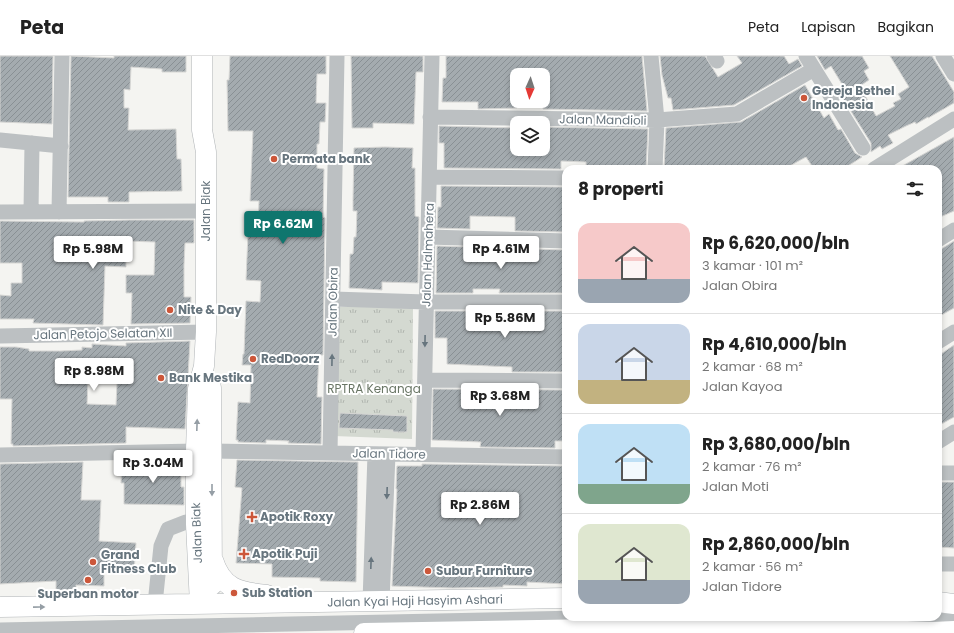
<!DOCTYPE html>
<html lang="id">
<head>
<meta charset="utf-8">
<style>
  :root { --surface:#fff; --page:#f6f6f6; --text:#222; --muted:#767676; --line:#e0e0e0; --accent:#0f766e }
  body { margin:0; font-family:Poppins,sans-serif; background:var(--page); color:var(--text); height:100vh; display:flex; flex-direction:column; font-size:15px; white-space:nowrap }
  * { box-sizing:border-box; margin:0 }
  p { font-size:13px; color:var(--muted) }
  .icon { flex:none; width:22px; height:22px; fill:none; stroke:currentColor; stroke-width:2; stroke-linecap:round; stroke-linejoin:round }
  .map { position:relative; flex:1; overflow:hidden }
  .drawer { position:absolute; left:562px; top:109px; width:380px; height:456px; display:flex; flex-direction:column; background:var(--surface); border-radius:12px; box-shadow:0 2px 6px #0003 }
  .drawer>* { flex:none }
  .needle { width:26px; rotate:183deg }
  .tools { position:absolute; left:510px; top:12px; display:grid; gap:8px }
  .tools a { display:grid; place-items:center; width:40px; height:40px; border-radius:8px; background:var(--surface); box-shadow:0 2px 6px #0003; font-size:20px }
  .price { position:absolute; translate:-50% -34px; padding:0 9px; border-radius:4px; background:#fff; color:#222; font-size:13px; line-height:26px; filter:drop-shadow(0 1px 2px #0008) }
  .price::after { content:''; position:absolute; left:50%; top:24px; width:12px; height:9px; margin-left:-6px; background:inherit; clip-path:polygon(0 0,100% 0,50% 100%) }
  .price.on { background:var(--accent); color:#fff }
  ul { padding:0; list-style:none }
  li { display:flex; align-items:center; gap:12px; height:100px; padding:0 16px }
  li+li { border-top:1px solid var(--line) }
  li span { display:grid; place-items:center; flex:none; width:112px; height:80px; border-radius:12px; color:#555 }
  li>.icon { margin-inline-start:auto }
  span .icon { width:48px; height:48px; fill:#fffc; stroke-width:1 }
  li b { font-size:17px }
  h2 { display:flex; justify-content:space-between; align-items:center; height:48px; padding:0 16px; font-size:17px }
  header { display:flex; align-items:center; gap:24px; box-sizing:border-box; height:56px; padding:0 20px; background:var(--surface); border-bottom:1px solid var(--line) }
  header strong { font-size:19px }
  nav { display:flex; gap:22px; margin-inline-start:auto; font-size:14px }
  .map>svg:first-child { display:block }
  .park { fill:url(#park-tufts) }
  .building { fill:url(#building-hatch); stroke:#d6d6d4; fill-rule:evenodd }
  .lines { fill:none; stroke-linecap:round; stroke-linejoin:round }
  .major-casing { stroke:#b0b4b7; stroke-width:21 }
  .minor { stroke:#bcc0c2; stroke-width:15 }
  .major { stroke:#fff; stroke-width:20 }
  .oneway { fill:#67757e }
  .oneway2 { fill:#959ea5 }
  .poi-dot { fill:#cc573a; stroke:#fff; stroke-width:1.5 }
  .labels { text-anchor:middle; stroke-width:4; stroke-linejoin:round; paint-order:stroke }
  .poi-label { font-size:12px; font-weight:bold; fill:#67757e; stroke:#fff; text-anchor:start }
  .street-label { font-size:12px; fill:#67757e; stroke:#fff }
  .park-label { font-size:12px; fill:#697665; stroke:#fff }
</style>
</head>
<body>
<header>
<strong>Peta</strong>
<nav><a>Peta</a><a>Lapisan</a><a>Bagikan</a></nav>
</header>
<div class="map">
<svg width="954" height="577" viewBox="0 0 954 577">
  <defs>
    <pattern id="park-tufts" width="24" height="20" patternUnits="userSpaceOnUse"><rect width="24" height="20" fill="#d4d9d1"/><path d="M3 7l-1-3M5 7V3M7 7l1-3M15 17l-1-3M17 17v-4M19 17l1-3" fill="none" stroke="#b0b5af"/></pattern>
    <pattern id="building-hatch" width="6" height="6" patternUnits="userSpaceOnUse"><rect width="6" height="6" fill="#a4abaf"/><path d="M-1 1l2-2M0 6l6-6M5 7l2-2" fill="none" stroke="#899094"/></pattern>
  </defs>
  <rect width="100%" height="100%" fill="#f4f4f1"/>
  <path class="park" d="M413,250L412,383L334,380L339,251Z"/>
  <path class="building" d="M0,0H53L52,68L0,66Z
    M71,0L114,2V0H186V16H162V13L131,11L130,34L124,33V52H129L128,74L176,73L177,103H181L182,135L129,136V146H108V141H68Z
    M230,0H326V18H317L316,47H326L325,66H320L319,88H317V112L324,113L323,161L325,162L323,299H319L317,341H322L321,388L288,387L289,385L266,384V387L238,386V384H236L238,346L250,347L251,309H242L243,298H244L246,245L260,246L261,225L246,224L248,177H258L259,145H250L253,75H228L227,24H229Z
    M351,0H423V16H416L414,68L373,67V72H352Z
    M446,0H642L647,55L543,53V19H517V52L478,53V46H442L443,22H446Z
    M660,0H705L718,21L742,7L737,0H784L789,8L798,3L802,10L734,49L673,54L671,42H668L662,19Z
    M817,0H862L869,12L864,15L869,24L860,30L876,60L895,50L893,47L901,43L898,38L909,31L890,0H932L954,36V47L928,62V61L916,68L915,66L906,70L888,79L893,87L882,93L880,90L871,96V87L842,41L848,38L831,10L825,14Z
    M805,29L824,62L829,58L838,74L841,73L855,97L862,101L843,113H814L806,101L784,113H664L666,72L741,66Z
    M439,70L517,72V93H543V71L648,73L646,113L586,111V106L561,105V113L444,112V87H439Z
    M954,81V155L938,162V113H897Z
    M385,91L413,92L412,112H415V160L419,161L418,227L382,226V234L349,232L350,198H353L354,181H356L357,155H353V143L354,92Z
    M441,130L564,131L566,176L515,175V161L470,160V173L437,172L438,151H441Z
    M130,164H194V187H185L184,209V241H191L190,267L131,268L132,237H126V219H154L155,186L126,185V211L105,210L103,269L33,267L34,263H0V239L11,240V227H22V207H0V165L84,166V165Z
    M954,185V252L938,261V195Z
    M437,190L566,194V237H499L500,233H473V237H436Z
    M435,255H566V316H512V311L447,308V282H435Z
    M190,285L185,373L126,371V387L13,390V388H11L12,343H0V291H16L29,293V295H61L82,294V291L92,292V288L126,290V287ZM88,326L117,327L116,349L87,348Z
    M954,289V361L938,370V300Z
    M433,333L566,334V385H555V392L480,391L481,386L432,384Z
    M340,357L407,360V376H393V374L339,372Z
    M237,404L358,406L356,526L320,525V522L272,521V508L236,507L242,432L235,431Z
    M83,406L81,444H101L99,485L136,487L134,516L104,514V530L76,529V534L56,535V525L0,528V408Z
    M122,407H181V431H184V449L124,448V427H121Z
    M422,408L566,410V528L527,526V530L503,529V531L453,532L392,530L397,433H396L397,410H422Z
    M938,426H954V492L938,491Z"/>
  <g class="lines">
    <g class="major-casing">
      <path id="major" d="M210,327L211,332L212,529
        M213,504C222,533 239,536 267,539
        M938,546L954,548
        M200,548L196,468V395L198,333L204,310L206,276V96L202,74V0
        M0,551L566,542
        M364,577L775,570L933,576L954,575"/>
    </g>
    <path class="minor" d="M651,0L657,64L655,113
      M714,0L717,5
      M806,0L863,92
      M943,0L954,18
      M430,61L657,64L737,58L809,16
      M0,84L61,90
      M874,113L954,63
      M430,121L566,122
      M0,156L206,155
      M31,156L32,87
      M59,156L62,0
      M428,181L566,185
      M938,184L954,174
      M333,243L426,246H566
      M0,280L206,276
      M938,286L954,276
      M425,324L566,325
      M938,386L954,376
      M212,395L566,401
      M330,397L337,0
      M423,398L432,0
      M0,399L196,395
      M938,417H954
      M938,508H954
      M370,546L375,398
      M382,546L388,398
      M155,548L161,490L168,473L186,466L196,468
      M856,561L954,565
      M0,574L627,561"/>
    <use href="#major" class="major"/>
  </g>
  <defs><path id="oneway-solid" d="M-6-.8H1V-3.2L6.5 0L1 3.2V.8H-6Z"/></defs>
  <g class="oneway">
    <use href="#oneway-solid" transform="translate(425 285) rotate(91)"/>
    <use href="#oneway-solid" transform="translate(332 304) rotate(-89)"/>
    <use href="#oneway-solid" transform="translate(387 437) rotate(92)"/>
    <use href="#oneway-solid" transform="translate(371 507) rotate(-88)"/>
  </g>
  <g class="oneway2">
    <use href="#oneway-solid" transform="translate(197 369) rotate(-88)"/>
    <use href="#oneway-solid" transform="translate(212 434) rotate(90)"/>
    <use href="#oneway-solid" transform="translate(39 551) rotate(-1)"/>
  </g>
  <g class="poi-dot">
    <circle cx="804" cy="42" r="4"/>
    <circle cx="274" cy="103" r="4"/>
    <circle cx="170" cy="254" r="4"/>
    <circle cx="253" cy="303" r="4"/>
    <circle cx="161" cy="322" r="4"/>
    <path d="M250 455h4v4h4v4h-4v4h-4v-4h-4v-4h4z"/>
    <path d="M242 492h4v4h4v4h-4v4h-4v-4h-4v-4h4z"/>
    <circle cx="93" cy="506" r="4"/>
    <circle cx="428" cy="515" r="4"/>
    <circle cx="88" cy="524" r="4"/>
    <circle cx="234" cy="537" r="4"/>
  </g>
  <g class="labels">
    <g class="poi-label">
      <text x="812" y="39">Gereja Bethel<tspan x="812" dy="14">Indonesia</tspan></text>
      <text x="282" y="107">Permata bank</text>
      <text x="178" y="258">Nite &amp; Day</text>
      <text x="261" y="307">RedDoorz</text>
      <text x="169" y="326">Bank Mestika</text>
      <text x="260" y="465">Apotik Roxy</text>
      <text x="252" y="502">Apotik Puji</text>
      <text x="101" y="503">Grand<tspan x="101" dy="14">Fitness Club</tspan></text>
      <text x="436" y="519">Subur Furniture</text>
      <text x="242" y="541">Sub Station</text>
      <text x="88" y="542" text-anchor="middle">Superban motor</text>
    </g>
    <g class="street-label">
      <text transform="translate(603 64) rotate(1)" y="4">Jalan Mandioli</text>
      <text transform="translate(206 155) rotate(-90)" y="4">Jalan Biak</text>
      <text transform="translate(428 199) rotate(-88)" y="4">Jalan Halmahera</text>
      <text transform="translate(333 246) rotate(-89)" y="4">Jalan Obira</text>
      <text transform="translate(103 278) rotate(-1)" y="4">Jalan Petojo Selatan XII</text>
      <text transform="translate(389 398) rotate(1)" y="4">Jalan Tidore</text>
      <text transform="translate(197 477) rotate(-92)" y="4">Jalan Biak</text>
      <text transform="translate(415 545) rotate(-1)" y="4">Jalan Kyai Haji Hasyim Ashari</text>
    </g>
    <g class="park-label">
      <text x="374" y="337">RPTRA Kenanga</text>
    </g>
  </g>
</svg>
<div class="tools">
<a><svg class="needle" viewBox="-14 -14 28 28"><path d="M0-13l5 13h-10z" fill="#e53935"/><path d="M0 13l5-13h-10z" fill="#767676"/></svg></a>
<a><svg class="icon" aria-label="layers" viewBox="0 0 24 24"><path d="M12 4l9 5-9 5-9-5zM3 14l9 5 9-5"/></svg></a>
</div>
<b class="price on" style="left:283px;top:189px">Rp 6.62M</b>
<b class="price" style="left:93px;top:214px">Rp 5.98M</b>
<b class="price" style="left:501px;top:214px">Rp 4.61M</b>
<b class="price" style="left:505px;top:283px">Rp 5.86M</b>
<b class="price" style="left:94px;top:336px">Rp 8.98M</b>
<b class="price" style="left:500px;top:361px">Rp 3.68M</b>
<b class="price" style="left:153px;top:428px">Rp 3.04M</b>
<b class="price" style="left:480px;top:470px">Rp 2.86M</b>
<section class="drawer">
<h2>8 properti<svg class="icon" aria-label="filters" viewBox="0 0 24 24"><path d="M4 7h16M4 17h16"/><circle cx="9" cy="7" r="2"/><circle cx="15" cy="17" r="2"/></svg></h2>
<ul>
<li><span style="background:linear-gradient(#f6c9c9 70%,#9aa5b1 0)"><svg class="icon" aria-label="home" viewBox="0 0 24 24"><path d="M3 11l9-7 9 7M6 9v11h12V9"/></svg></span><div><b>Rp 6,620,000/bln</b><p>3 kamar · 101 m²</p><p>Jalan Obira</p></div></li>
<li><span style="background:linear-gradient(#c9d6e8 70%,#c2b280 0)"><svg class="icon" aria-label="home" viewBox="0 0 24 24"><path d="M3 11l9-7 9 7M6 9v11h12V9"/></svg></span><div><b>Rp 4,610,000/bln</b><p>2 kamar · 68 m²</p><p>Jalan Kayoa</p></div></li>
<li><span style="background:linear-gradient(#bfe0f5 75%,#7fa58c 0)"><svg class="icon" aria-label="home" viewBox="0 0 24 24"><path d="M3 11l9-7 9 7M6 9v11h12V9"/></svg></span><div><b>Rp 3,680,000/bln</b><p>2 kamar · 76 m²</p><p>Jalan Moti</p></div></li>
<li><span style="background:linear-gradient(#dfe7d0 70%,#9aa5b1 0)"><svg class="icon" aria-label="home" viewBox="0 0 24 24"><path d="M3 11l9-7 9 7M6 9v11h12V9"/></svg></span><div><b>Rp 2,860,000/bln</b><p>2 kamar · 56 m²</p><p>Jalan Tidore</p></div></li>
</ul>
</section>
</div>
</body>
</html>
